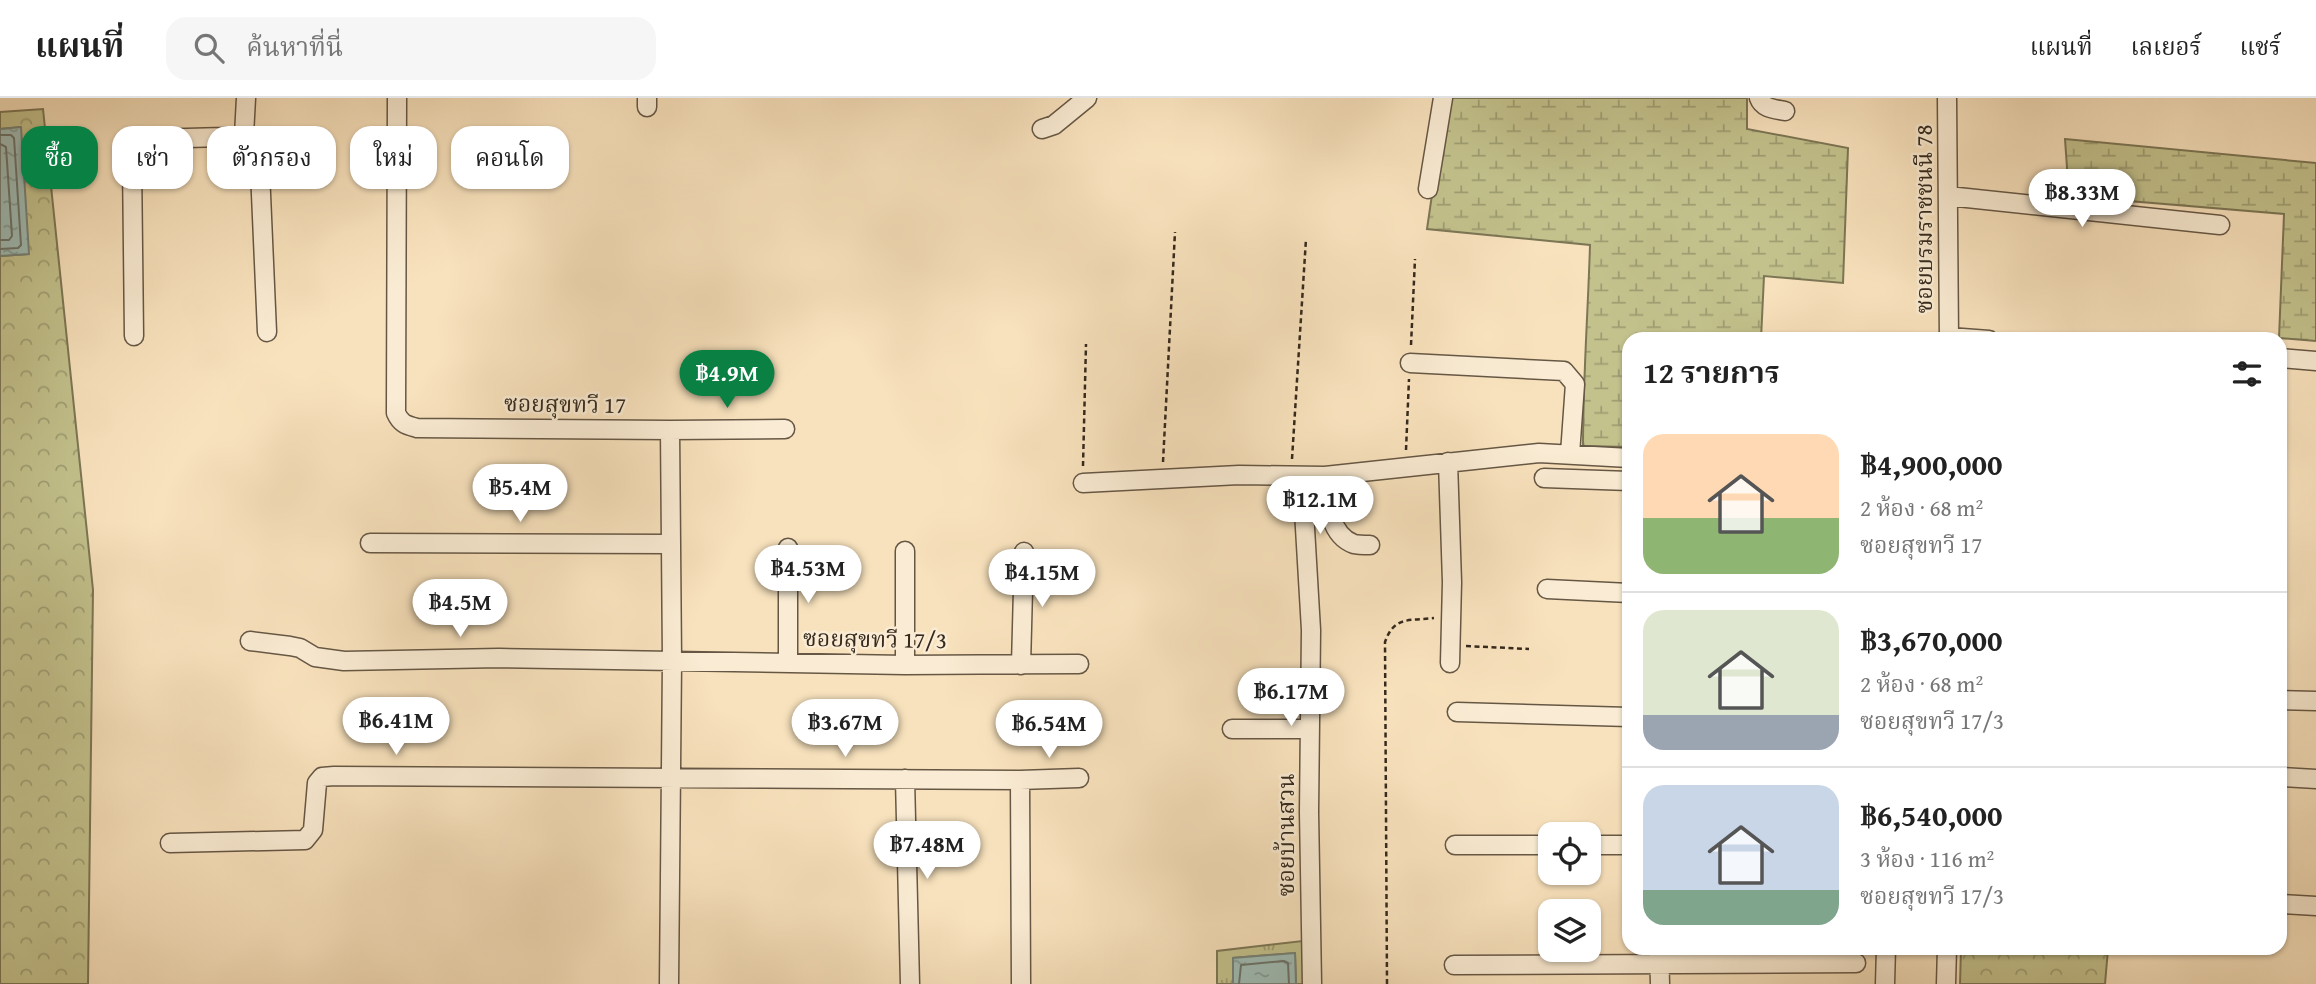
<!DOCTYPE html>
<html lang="th">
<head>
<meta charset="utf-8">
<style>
  :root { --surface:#fff; --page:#f6f6f6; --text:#222; --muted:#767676; --line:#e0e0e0; --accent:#0b8043 }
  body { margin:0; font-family:"Gentium Book Plus","Noto Serif Thai",serif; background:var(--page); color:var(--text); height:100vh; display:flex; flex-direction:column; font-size:26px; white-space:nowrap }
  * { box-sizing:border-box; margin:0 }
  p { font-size:23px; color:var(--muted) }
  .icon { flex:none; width:38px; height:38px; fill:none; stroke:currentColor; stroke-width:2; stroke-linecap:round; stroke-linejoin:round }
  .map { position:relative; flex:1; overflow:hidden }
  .details { position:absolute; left:1622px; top:234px; width:665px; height:623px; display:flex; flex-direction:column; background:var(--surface); border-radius:21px; box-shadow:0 2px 5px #0004 }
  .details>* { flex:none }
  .hud { position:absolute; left:21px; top:28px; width:665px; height:63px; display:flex; gap:14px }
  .tools { position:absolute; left:1538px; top:724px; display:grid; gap:14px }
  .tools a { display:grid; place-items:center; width:63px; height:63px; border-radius:14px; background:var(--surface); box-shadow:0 2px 5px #0004; font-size:35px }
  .price { position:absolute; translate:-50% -60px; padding:0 16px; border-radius:24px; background:#fff; color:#222; font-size:23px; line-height:46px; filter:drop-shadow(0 2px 4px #0008) }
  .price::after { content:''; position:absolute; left:50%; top:42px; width:21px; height:16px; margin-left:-10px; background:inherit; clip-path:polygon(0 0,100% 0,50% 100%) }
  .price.on { background:var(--accent); color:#fff }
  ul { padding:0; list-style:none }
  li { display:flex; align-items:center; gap:21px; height:175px; padding:0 21px }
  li+li { border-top:2px solid var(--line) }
  li span { display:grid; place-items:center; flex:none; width:196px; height:140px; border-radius:21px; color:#555 }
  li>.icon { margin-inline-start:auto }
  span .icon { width:84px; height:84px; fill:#fffc; stroke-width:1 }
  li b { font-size:30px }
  h2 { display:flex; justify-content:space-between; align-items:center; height:84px; padding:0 21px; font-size:30px }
  .chip { padding:0 24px; border-radius:21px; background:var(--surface); box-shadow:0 2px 5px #0004; font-size:24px; line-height:63px }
  .chip.on { background:var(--accent); color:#fff }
  header { display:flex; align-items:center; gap:42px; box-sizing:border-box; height:98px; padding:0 35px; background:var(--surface); border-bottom:2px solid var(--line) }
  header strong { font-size:33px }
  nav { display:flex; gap:38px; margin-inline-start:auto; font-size:24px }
  .search { width:490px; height:63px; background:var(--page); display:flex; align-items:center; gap:18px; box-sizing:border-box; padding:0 24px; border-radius:21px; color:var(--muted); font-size:26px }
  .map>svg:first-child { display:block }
  .grass { fill:url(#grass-tufts); stroke:#7c7655; stroke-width:2 }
  .forest { fill:url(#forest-crowns); stroke:#7c7655; stroke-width:2 }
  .wetland { fill:url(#wetland-marsh); stroke:#7c7655; stroke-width:2 }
  .water { fill:url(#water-ripples); stroke:#758279; stroke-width:2 }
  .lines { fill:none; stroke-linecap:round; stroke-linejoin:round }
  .shore { stroke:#6a736a; stroke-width:2 }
  .minor-casing { stroke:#665745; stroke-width:21 }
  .path { stroke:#35291d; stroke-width:2.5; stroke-dasharray:5 3.5; stroke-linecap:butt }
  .minor { stroke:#faecd4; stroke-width:18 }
  .labels { text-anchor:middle; stroke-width:5; stroke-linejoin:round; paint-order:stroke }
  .street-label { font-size:23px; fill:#35291d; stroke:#faecd4 }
</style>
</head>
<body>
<header>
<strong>แผนที่</strong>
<div class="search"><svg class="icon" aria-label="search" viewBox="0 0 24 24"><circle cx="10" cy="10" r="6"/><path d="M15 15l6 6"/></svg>ค้นหาที่นี่</div>
<nav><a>แผนที่</a><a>เลเยอร์</a><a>แชร์</a></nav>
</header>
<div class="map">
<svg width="2316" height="886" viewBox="0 0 2316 886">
  <defs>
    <pattern id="grass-tufts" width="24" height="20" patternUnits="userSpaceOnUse" patternTransform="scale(1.75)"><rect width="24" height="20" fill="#c3c28d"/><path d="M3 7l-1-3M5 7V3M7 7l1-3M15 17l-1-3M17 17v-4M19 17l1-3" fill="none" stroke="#9f9e73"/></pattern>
    <pattern id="forest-crowns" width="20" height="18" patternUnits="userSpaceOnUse" patternTransform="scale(1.75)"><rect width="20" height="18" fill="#c3c28d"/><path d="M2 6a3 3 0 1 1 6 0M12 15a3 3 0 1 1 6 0" fill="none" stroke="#9f9e73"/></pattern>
    <pattern id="wetland-marsh" width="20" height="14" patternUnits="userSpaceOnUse" patternTransform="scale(1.75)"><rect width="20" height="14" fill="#c3c28d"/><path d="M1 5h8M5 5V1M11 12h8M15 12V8" fill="none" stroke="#9f9e73"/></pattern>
    <pattern id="water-ripples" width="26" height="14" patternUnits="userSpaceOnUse" patternTransform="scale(1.75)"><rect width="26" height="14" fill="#9fbdb7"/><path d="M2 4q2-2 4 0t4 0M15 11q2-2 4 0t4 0" fill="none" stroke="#829a94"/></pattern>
  </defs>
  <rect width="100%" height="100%" fill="#f8e2bd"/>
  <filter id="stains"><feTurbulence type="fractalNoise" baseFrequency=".00286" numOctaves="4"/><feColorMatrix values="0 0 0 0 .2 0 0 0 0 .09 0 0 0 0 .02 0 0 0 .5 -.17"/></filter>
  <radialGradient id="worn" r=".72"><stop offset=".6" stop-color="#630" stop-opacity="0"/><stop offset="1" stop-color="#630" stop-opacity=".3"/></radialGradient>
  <path class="grass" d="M1320,841L1321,886H1296L1295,855L1233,860V886H1217V853Z"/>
  <path class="forest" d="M43,11L93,492L88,886H0V158L28,156L20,29L0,31V14Z
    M1961,851H2108L2105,886H1960Z"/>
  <path class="wetland" d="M1446,0H1747V31L1848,50L1843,185L1764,178L1761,241L1629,242V349L1583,348C1583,281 1588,214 1590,147L1427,131Z
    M2065,41L2316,65V243L2279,240L2284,116L2069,98Z"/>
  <path class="water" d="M21,29L29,156L0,158V31Z
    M1295,855L1296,886H1233V860Z"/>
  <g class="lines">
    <path class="shore" d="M0,37H11L14,40L21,147L18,150L0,151
      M0,46L6,49L12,138L9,142H0
      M1239,886L1241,867L1284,863L1288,865L1289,886"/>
    <g class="minor-casing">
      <path id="minor" d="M397,0L396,315C401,326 406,327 417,330L670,332L672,563L669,886
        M1759,0C1763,11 1775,11 1785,13
        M1947,0L1949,242
        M647,9V0
        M1042,31L1054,27L1087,0
        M244,37L246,0
        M1428,91L1443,0
        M1948,98L2220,127
        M134,238L132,63L136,47L150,41L224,39L244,37L251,39L259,50L267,234
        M1949,239L1989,242
        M2280,260L2316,263
        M1410,265L1564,273L1575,286L1570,356
        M670,332L785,331
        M1448,364L1452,484L1450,565
        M1325,378C1327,400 1328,437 1354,446C1358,447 1365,447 1370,447
        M1307,379L1303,396L1311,532L1309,714L1312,886
        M1544,380L1629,383
        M1083,385L1239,377L1325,378L1539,355L1629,360
        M370,445L671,446
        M1547,491L1629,495
        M250,543L290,548L300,550L315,559L344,563L499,560L905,567L1079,566
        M788,565V450
        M905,567V453
        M1021,567L1024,454
        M2280,602L2316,603
        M1457,614L1629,619
        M1232,631H1310
        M2280,679L2316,681
        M905,681L910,886
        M1020,682L1021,886
        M170,745L305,742L313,732L317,685L322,679L334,678L1020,682L1079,680
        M1455,747H1550
        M1589,747H1629
        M2280,806L2316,808
        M1659,850L1660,886
        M1454,867L1856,865
        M1885,886L1886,850
        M1946,886L1947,850"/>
    </g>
    <path class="path" d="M1411,247L1415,161
      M1406,352L1409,281
      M1292,361L1306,141
      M1163,364L1175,134
      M1083,368L1086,246
      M1466,548L1529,551
      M1387,886L1385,544C1394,518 1409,523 1434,520"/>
    <use href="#minor" class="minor"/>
  </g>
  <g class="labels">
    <g class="street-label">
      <text transform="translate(1924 121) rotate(-90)" y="8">ซอยบรมราชชนนี 78</text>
      <text transform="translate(565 306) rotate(1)" y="8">ซอยสุขทวี 17</text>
      <text transform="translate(875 541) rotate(1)" y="8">ซอยสุขทวี 17/3</text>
      <text transform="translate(1286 737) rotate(-90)" y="8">ซอยบ้านสวน</text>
    </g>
  </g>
  <rect width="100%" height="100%" filter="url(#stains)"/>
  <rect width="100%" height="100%" fill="url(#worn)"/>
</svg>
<div class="tools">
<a><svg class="icon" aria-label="locate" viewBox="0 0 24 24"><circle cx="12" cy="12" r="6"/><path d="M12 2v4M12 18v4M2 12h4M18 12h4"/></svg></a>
<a><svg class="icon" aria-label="layers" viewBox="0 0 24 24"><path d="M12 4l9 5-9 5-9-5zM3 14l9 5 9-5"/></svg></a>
</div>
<b class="price" style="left:2082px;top:131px">฿8.33M</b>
<b class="price on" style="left:727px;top:312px">฿4.9M</b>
<b class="price" style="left:520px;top:426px">฿5.4M</b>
<b class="price" style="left:1320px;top:438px">฿12.1M</b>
<b class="price" style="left:808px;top:507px">฿4.53M</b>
<b class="price" style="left:1042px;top:511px">฿4.15M</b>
<b class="price" style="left:460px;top:541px">฿4.5M</b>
<b class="price" style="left:1291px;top:630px">฿6.17M</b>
<b class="price" style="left:396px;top:659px">฿6.41M</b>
<b class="price" style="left:845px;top:661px">฿3.67M</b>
<b class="price" style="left:1049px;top:662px">฿6.54M</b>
<b class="price" style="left:927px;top:783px">฿7.48M</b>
<div class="hud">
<a class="chip on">ซื้อ</a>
<a class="chip">เช่า</a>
<a class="chip">ตัวกรอง</a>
<a class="chip">ใหม่</a>
<a class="chip">คอนโด</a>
</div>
<section class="details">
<h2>12 รายการ<svg class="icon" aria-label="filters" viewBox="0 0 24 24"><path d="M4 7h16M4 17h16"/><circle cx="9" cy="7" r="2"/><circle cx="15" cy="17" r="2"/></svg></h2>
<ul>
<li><span style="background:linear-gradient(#ffd9b3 60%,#8fb573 0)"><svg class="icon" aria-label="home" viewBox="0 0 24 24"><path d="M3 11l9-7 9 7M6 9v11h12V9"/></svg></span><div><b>฿4,900,000</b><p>2 ห้อง · 68 m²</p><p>ซอยสุขทวี 17</p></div></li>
<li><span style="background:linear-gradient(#dfe7d0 75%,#9aa5b1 0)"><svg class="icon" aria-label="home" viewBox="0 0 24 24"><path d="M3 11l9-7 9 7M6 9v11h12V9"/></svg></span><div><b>฿3,670,000</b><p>2 ห้อง · 68 m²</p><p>ซอยสุขทวี 17/3</p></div></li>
<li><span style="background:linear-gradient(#c9d6e8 75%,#7fa58c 0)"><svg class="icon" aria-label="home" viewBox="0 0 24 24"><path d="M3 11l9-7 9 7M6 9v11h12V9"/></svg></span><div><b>฿6,540,000</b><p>3 ห้อง · 116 m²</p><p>ซอยสุขทวี 17/3</p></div></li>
</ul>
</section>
</div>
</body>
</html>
